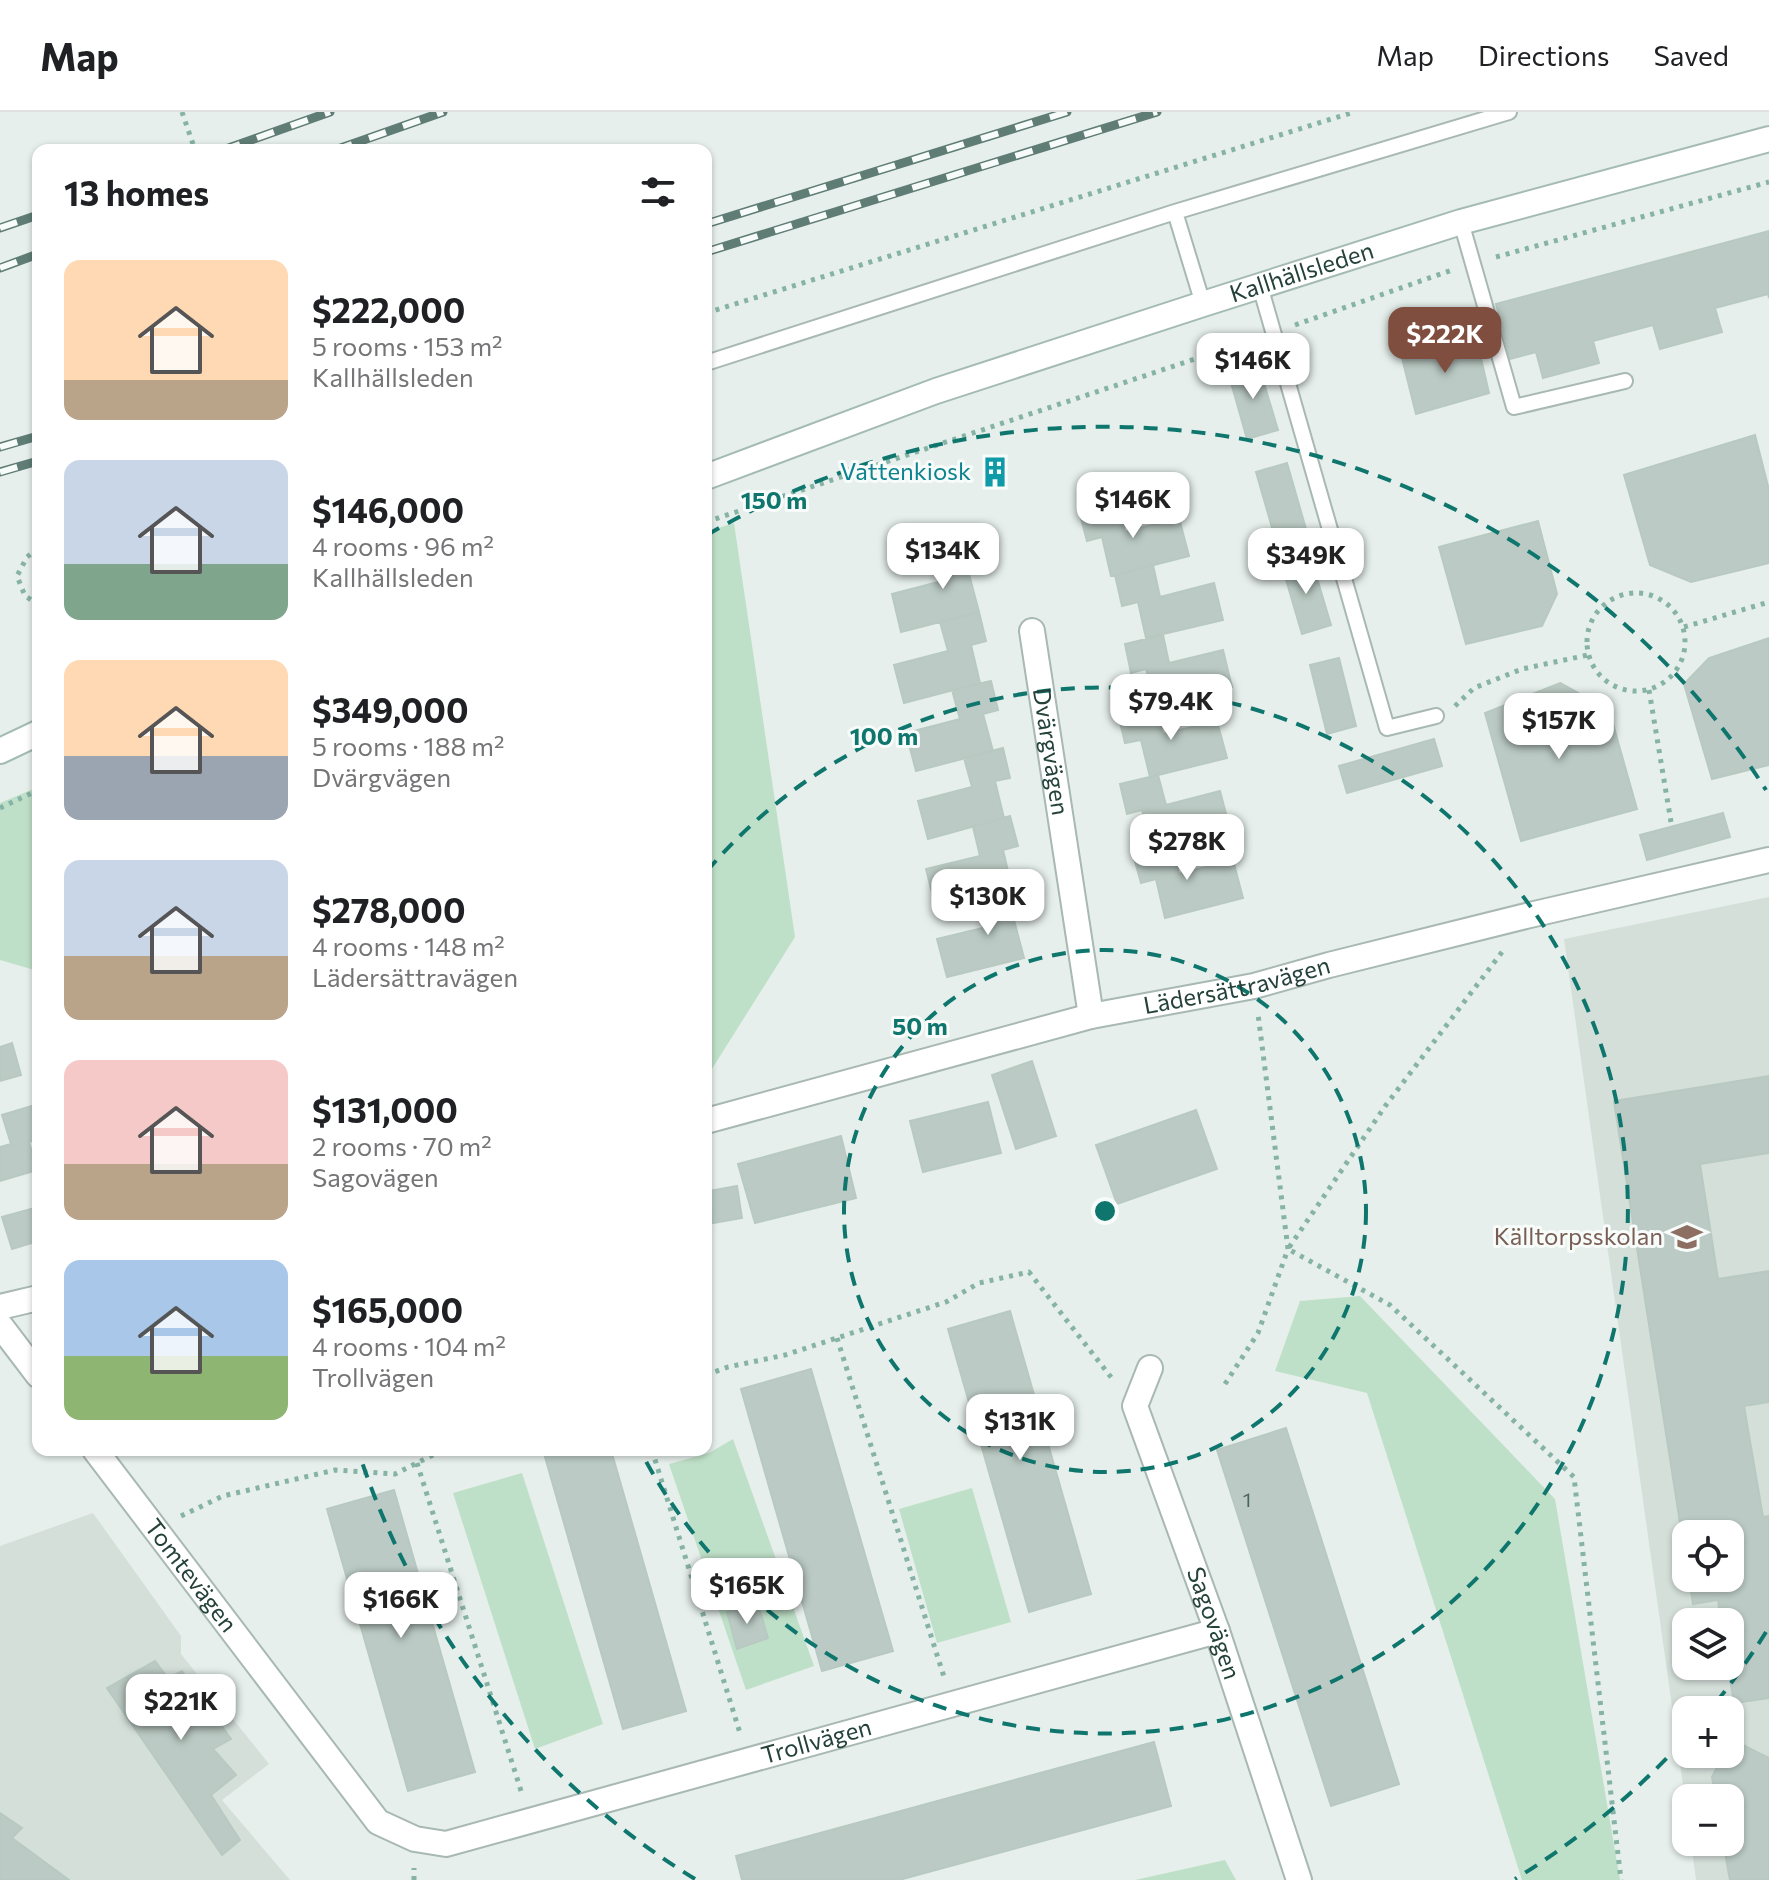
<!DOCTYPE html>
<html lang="en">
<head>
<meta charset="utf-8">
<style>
  :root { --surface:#fff; --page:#f2f2f2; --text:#202124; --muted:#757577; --line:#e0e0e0; --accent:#7f4e3f }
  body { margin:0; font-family:Commissioner,sans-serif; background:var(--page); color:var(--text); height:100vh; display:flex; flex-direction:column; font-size:30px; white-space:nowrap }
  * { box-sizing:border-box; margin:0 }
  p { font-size:26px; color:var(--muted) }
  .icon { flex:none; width:44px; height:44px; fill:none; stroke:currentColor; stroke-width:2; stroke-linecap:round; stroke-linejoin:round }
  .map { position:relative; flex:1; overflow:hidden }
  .side { position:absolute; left:32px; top:32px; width:680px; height:1312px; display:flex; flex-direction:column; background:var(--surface); border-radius:16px; box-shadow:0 2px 6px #0004 }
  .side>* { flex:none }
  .fabs { position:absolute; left:1672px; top:1408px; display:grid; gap:16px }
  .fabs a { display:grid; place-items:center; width:72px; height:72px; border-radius:16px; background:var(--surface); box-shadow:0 2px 6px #0004; font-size:40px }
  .price { position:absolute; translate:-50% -68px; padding:0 18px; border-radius:16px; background:#fff; color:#222; font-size:26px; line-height:52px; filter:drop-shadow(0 2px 4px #0008) }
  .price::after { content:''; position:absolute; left:50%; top:48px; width:24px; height:18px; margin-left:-12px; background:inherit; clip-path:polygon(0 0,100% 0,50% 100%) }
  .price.active { background:var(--accent); color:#fff }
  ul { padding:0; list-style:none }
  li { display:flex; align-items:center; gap:24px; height:200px; padding:0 32px }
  li span { display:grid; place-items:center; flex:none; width:224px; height:160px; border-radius:16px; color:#555 }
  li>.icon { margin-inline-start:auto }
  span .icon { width:96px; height:96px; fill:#fffc; stroke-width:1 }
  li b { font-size:34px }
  h2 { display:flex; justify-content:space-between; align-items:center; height:96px; padding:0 32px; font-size:34px }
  header { display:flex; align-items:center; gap:48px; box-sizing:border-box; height:112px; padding:0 40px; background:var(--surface); border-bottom:2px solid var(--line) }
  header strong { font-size:38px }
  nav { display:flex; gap:44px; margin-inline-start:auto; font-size:28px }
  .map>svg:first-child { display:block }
  .built { fill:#d4dfda; fill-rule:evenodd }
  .green { fill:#bfe0c8 }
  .building { fill:#bbcac4; stroke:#b8c9c2; stroke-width:2 }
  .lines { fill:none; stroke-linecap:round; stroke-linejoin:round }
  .lane-casing { stroke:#a8b8b2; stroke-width:18 }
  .street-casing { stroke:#a8b8b2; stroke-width:28 }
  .secondary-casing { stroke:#a4bbb3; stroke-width:28 }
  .path { stroke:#86b3a5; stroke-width:5; stroke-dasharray:4 6; stroke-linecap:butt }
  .lane { stroke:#fff; stroke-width:14 }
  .street { stroke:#fff; stroke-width:24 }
  .secondary { stroke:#fff; stroke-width:24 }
  .rail-casing { stroke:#5f7d75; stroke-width:9 }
  .rail { stroke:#f7fbf9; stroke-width:6; stroke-dasharray:18; stroke-linecap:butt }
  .ring { fill:none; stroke:#0f766e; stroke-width:4; stroke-dasharray:14 10 }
  .labels { text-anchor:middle; stroke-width:6; stroke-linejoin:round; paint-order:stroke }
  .number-label { font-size:20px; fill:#4a645c }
  .street-label { font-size:24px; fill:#24423a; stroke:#f7fbf9 }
  .culture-label { font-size:24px; fill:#0d838f; stroke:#f7fbf9; text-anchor:end }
  .education-label { font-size:24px; fill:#785e54; stroke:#f7fbf9; text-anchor:end }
  .centre { fill:#0f766e; stroke:#f7fbf9; stroke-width:4 }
  .ring-label { font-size:24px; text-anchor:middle; font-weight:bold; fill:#0f766e; stroke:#f7fbf9; stroke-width:6; stroke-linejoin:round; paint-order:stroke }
</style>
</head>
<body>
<header>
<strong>Map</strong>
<nav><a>Map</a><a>Directions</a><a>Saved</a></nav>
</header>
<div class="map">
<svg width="1769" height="1768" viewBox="0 0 1769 1768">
  <rect width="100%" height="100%" fill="#e6efeb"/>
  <path class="built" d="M1769,785V1768H1696L1691,1730H1730V1686H1686V1694L1564,827ZM1686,1422H1730V1466H1686ZM1686,1510H1730V1554H1686ZM1686,1598H1730V1642H1686Z
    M93,1401L181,1524V1542L269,1652L222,1688L290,1768H0V1434Z"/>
  <path class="green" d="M734,411L795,825L710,960L706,961V420Z
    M38,675V859L0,848V691Z
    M1360,1184L1555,1387L1620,1768H1522L1367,1281L1275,1259L1300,1189Z
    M733,1327L814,1554L746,1578L669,1352L709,1341Z
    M522,1361L603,1612L535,1637L453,1381Z
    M972,1376L1011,1510L937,1531L899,1397Z
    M1225,1748L1236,1768H1135Z"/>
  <path class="building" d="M1769,119V186L1768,182L1715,196L1722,220L1660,237L1653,213L1593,229L1599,251L1543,266L1536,240L1510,247L1496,192Z
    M1476,225L1489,281L1416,302L1401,242Z
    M1258,251L1278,318L1247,327L1228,260Z
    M1755,323L1769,378V451L1691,470L1650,453L1624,363Z
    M1287,351L1306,417L1275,426L1256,360Z
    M1000,356L1001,363L991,365L990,358Z
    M1117,390L1125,420L1179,406L1189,444L1111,464L1102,425L1087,429L1079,399Z
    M1538,409L1557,482L1542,514L1466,532L1439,435Z
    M977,428L984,458L969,462L979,500L901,520L892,482L946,468L938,438Z
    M1311,446L1331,513L1302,522L1282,454Z
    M1153,453L1160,485L1214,471L1223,508L1146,526L1138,490L1122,494L1115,463Z
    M979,500L986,529L971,533L980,571L904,591L894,553L948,539L940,510Z
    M1163,523L1169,551L1223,538L1232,575L1156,592L1146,557L1131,561L1125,532Z
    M1769,526V653L1712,667L1684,572L1709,546Z
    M1339,546L1356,614L1327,622L1310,553Z
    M991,569L998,598L983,602L993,639L916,659L906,621L960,607L952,578Z
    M1560,571L1609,598L1637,697L1521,729L1485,601Z
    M1156,592L1163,622L1217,609L1227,646L1150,665L1141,628L1125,631L1118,602Z
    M1434,627L1442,654L1347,681L1339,654Z
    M1003,636L1010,666L995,669L1004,706L928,727L918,689L972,675L964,646Z
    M1158,663L1166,693L1220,679L1230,717L1152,737L1142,698L1127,702L1120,672Z
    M1723,701L1730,725L1647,748L1640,723Z
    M1010,704L1018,734L1003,738L1012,776L936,796L926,757L980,744L973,715Z
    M1172,732L1179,762L1233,748L1243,786L1165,806L1156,767L1141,771L1133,742Z
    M1022,774L1029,804L1014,808L1024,846L947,865L937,827L991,814L984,784Z
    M12,931L21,963L0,969V935Z
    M1032,949L1056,1024L1016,1037L992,963Z
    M1769,964V1041L1700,1052L1718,1167L1769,1159V1290L1744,1294L1763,1405L1769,1404V1586L1734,1591L1728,1554H1730V1510H1721L1718,1488L1693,1492L1689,1466H1730V1422H1686V1449L1614,989Z
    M988,990L1001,1041L923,1060L910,1009Z
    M38,992V1027L29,1030L37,1058L0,1069V1035L11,1032L2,1003Z
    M1196,998L1217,1057L1117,1092L1096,1033Z
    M841,1024L856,1086L755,1111L738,1052Z
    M737,1074L742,1106L713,1111L709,1079Z
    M38,1095V1129L12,1137L2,1105Z
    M1010,1199L1091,1482L1029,1500L948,1217Z
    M811,1257L893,1539L822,1559L741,1277Z
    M1286,1316L1399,1672L1331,1694L1217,1338Z
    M543,1338H611L686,1599L623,1617Z
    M394,1378L475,1660L408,1679L327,1397Z
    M758,1492L768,1526L737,1537L727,1500Z
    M155,1549L168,1566L182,1559L231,1627L213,1637L236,1663L211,1683L240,1728L222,1743L107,1576Z
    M1731,1627L1769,1646V1768H1730L1723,1730H1730V1686H1716L1712,1665L1724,1642H1730Z
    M1154,1630L1171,1694L899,1768H742L736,1744Z
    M0,1701L22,1716L12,1726L69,1768H0Z"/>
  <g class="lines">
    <g class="lane-casing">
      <path id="lane" d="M1175,100L1203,192
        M1461,110L1514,295L1625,269
        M1260,174L1387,616L1436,604
        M706,251L1175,100L1509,0"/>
    </g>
    <g class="street-casing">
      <g id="street">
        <path id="s1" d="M1032,519L1091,904"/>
        <path id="s2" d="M706,1009L1091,904L1254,874L1329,853L1530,803L1769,748"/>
        <path d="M0,1195L38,1186"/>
        <path d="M0,1213L38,1263"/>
        <path id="s3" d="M1150,1256L1135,1294L1217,1519L1299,1768"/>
        <path id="s4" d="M95,1338L378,1710L415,1727L446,1732L1217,1519"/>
      </g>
    </g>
    <g class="secondary-casing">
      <g id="secondary">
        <path id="s5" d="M706,365L936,279L1203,192L1461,110L1769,27"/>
        <path d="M0,639L38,621"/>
      </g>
    </g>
    <path class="path" d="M182,0L195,38
      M1496,145L1769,70
      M706,201L1354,0
      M1295,213L1452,158
      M706,410L1252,228
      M38,436L27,445L17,464L25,484L38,492
      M1587 530a49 49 0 1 1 98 0a49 49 0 1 1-98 0Z
      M1684,515L1769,490
      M1649,578L1671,710
      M1455,594L1474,576L1522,557L1588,543
      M0,696L38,678
      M1502,840L1386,993L1288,1137L1390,1193L1574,1365L1621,1768
      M837,1226L944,1565
      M706,1263L728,1255L785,1243L946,1190L979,1171L1029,1160L1114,1269
      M1225,1272L1258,1221L1288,1137L1258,902
      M652,1338L740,1621
      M417,1351L522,1682
      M181,1404L223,1384L335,1358L395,1362L443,1338
      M414,1768V1756"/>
    <use href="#lane" class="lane"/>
    <use href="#street" class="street"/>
    <use href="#secondary" class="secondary"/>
    <g class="rail-casing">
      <path id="rail" d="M223,38L330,0
        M335,38L443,0
        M706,112L1067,0
        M0,116L38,103
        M706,140L1157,0
        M0,156L38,142
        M0,335L38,324
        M0,360L38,349"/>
    </g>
    <use href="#rail" class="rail"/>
  </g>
  <g class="ring">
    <circle cx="1105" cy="1099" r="261"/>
    <path d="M707 759A523 523 0 1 1 641 1340"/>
    <path d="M1766 1520A784 784 0 0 1 1710 1598M1683 1629A784 784 0 0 1 1515 1767M695 1767A784 784 0 0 1 359 1341M707 423A784 784 0 0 1 1766 678"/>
  </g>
  <defs>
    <g id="building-bare" transform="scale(2.4)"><path d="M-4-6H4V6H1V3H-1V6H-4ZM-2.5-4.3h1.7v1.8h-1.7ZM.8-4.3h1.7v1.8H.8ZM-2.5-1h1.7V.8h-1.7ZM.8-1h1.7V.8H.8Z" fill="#0f9aa8" stroke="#f7fbf9" stroke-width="2.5" paint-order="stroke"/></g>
    <g id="school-bare" transform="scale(2.4)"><path d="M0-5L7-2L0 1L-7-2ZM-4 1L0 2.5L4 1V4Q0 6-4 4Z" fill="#8d6e63" stroke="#f7fbf9" stroke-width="2.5" paint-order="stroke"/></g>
  </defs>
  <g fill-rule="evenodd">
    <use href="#building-bare" x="995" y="360"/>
    <use href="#school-bare" x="1687" y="1125"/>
  </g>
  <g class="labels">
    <g class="number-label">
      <text x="1247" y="1395">1</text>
    </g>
    <g class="street-label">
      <text dy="8" stroke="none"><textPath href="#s5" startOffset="630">Kallhällsleden</textPath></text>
      <text dy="8" stroke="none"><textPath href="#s1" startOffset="122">Dvärgvägen</textPath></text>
      <text dy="8" stroke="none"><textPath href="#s2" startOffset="548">Lädersättravägen</textPath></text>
      <text dy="8" stroke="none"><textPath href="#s4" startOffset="158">Tomtevägen</textPath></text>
      <text dy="8" stroke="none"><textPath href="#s3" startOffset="272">Sagovägen</textPath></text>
      <text dy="8" stroke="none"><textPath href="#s4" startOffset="924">Trollvägen</textPath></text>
    </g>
    <g class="culture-label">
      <text x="971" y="368">Vattenkiosk</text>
    </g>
    <g class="education-label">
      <text x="1663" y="1133">Källtorpsskolan</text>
    </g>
  </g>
  <circle cx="1105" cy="1099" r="12" class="centre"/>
  <g class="ring-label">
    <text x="774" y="397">150 m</text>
    <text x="884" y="633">100 m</text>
    <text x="920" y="923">50 m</text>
  </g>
</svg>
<div class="fabs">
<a><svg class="icon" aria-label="locate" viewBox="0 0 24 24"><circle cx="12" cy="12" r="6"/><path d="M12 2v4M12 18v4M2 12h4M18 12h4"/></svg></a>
<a><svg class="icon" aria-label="layers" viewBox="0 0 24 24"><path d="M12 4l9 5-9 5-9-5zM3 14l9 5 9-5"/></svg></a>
<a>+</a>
<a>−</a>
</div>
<b class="price active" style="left:1445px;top:263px">$222K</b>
<b class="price" style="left:1253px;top:289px">$146K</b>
<b class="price" style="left:1133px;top:428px">$146K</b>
<b class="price" style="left:943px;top:479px">$134K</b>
<b class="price" style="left:1306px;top:484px">$349K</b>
<b class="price" style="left:1171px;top:630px">$79.4K</b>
<b class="price" style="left:1559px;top:649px">$157K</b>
<b class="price" style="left:1187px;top:770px">$278K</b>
<b class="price" style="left:988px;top:825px">$130K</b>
<b class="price" style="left:1020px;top:1350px">$131K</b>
<b class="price" style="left:747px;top:1514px">$165K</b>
<b class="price" style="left:401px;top:1528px">$166K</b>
<b class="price" style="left:181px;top:1630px">$221K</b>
<section class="side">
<h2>13 homes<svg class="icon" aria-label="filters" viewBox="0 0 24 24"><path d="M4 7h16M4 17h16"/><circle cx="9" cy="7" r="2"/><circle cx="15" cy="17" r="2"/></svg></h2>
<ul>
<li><span style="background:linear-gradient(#ffd9b3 75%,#b9a48a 0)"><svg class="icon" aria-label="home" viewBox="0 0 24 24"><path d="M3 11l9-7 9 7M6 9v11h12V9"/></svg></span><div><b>$222,000</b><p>5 rooms · 153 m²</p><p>Kallhällsleden</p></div></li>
<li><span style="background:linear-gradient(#c9d6e8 65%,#7fa58c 0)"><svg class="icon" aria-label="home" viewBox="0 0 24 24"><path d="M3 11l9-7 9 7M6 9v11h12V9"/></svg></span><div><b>$146,000</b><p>4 rooms · 96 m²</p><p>Kallhällsleden</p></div></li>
<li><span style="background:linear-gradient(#ffd9b3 60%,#9aa5b1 0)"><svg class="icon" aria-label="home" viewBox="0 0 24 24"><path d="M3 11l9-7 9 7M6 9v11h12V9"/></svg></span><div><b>$349,000</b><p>5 rooms · 188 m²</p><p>Dvärgvägen</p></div></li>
<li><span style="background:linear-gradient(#c9d6e8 60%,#b9a48a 0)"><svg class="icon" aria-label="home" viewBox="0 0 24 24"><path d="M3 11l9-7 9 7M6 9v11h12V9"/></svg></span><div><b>$278,000</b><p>4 rooms · 148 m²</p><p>Lädersättravägen</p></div></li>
<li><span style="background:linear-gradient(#f6c9c9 65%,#b9a48a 0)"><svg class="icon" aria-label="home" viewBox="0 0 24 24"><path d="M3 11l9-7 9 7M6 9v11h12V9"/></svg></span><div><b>$131,000</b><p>2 rooms · 70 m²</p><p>Sagovägen</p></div></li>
<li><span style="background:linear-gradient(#a9c7e8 60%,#8fb573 0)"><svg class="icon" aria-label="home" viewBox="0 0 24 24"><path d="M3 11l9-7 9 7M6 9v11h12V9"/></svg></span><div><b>$165,000</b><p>4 rooms · 104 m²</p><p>Trollvägen</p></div></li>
</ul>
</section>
</div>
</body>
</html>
